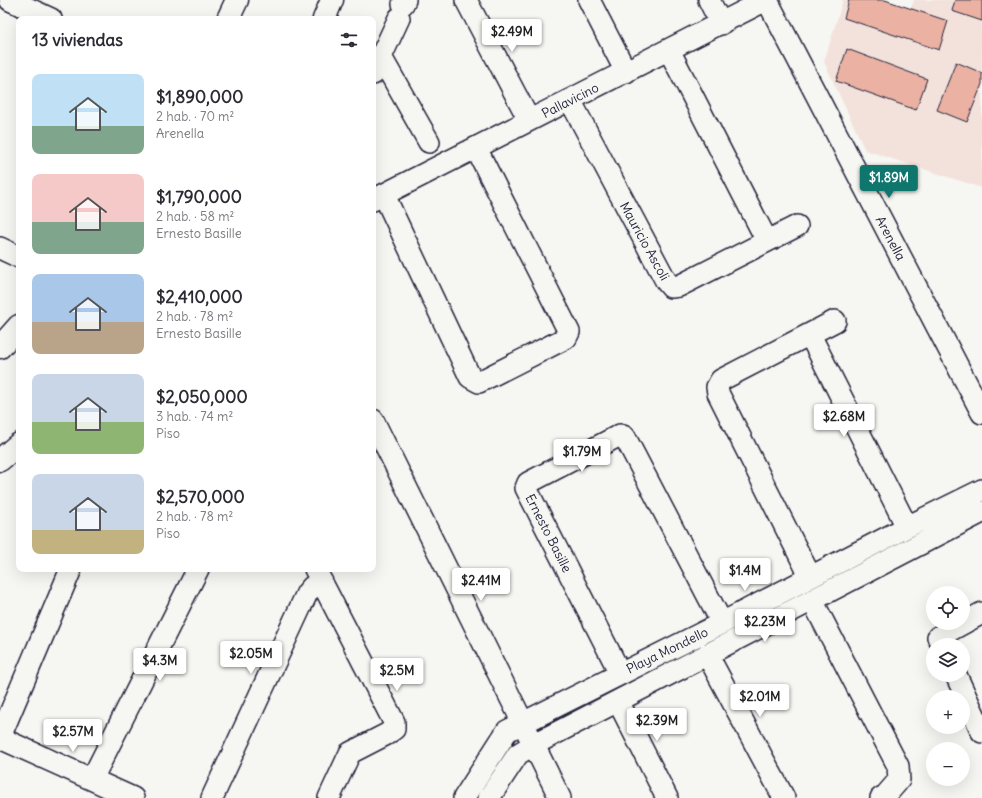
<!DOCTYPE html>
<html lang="es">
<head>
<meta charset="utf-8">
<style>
  :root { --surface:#fff; --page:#f2f2f3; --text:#2b2b33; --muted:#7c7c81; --accent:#0f766e }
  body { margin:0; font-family:Delius,sans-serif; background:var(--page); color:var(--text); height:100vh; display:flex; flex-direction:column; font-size:15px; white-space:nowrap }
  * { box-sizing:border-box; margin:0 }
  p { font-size:13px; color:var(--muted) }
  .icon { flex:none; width:22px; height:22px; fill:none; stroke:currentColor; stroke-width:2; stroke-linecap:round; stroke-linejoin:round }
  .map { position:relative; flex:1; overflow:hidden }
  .details { position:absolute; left:16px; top:16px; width:360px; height:556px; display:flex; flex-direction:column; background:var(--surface); border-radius:8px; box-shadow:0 4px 16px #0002 }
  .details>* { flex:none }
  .controls { position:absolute; left:926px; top:586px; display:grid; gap:8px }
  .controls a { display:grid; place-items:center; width:44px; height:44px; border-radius:50%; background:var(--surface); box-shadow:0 4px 16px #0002; font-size:20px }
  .price { position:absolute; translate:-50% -34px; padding:0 9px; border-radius:4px; background:#fff; color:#222; font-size:13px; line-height:26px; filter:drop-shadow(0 1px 2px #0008) }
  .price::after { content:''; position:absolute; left:50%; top:24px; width:12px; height:9px; margin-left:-6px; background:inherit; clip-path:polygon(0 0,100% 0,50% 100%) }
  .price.selected { background:var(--accent); color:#fff }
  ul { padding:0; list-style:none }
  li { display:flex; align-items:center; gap:12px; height:100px; padding:0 16px }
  li span { display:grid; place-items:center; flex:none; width:112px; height:80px; border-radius:8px; color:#555 }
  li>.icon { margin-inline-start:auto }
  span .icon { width:48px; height:48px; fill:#fffc; stroke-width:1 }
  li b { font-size:17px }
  h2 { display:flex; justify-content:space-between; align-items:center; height:48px; padding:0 16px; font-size:17px }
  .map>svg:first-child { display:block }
  .built { fill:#f3e2db }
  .building { fill:#ebb2a4; stroke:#22223b }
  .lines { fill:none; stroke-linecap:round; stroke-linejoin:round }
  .minor-casing { stroke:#22223b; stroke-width:24 }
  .secondary-casing { stroke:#22223b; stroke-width:25 }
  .minor { stroke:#f6f6f2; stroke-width:21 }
  .secondary { stroke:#f6f6f2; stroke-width:22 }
  .labels { text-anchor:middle; stroke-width:4; stroke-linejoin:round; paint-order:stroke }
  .street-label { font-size:13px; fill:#22223b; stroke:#f6f6f2 }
</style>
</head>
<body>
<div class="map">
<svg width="982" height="798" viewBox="0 0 982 798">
  <rect width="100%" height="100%" fill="#f6f6f2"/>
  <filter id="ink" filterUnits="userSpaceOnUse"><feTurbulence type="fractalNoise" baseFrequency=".025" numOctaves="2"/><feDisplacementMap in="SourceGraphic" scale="8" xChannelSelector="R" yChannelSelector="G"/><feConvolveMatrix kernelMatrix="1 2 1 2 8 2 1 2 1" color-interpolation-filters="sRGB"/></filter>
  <g filter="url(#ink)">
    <path class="built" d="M843,0H885L911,8L914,0H982V188L865,150L824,62Z"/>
    <path class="building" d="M849,0H885L948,21L939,50L844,18Z
      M955,0H982V21L952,11Z
      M847,49L927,79L916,110L836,81Z
      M956,62L982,73V84L967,122L937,110Z"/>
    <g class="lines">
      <g class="minor-casing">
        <path id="minor" d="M10,0L51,19
          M466,0L529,120
          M589,0L626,72
          M709,0L721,24
          M767,0L982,413
          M403,4L405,0
          M669,50L767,241
          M381,57L429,142
          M373,74L399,18
          M570,100L666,281L671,287L679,286L797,226
          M384,195L470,377L479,382L566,338L569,332L476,148
          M373,200L766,0
          M0,248L19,257
          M810,335L907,527
          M373,420L560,798
          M315,569L394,722V729L387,734L350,753L329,798
          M810,576L718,393L717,387L721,380L835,321
          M812,600L898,766L899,780L886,795L881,798
          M942,645L938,637L982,613
          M707,654L784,798
          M620,673L526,488L528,483L620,435L625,437L722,623
          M956,675L982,732
          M618,701L667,798
          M0,737L71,569
          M0,738L133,798
          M92,779L198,569
          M212,798L307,593L312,587L322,582
          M464,798L507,731L722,623L907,527L982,490
          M489,798L518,754L533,745L982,512"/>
      </g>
      <g class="secondary-casing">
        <path id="secondary" d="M228,19L237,0
          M324,19L332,0
          M0,347L19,326
          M0,460L19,444"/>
      </g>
      <use href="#minor" class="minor"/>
      <use href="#secondary" class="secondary"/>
    </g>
  </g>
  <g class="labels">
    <g class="street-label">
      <text transform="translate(570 100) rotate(-27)" y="5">Pallavicino</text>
      <text transform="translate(891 238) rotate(62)" y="5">Arenella</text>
      <text transform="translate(645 241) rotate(61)" y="5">Mauricio Ascoli</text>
      <text transform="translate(549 533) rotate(63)" y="5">Ernesto Basille</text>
      <text transform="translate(667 650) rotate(-26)" y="5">Playa Mondello</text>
    </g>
  </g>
</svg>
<div class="controls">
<a><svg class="icon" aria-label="locate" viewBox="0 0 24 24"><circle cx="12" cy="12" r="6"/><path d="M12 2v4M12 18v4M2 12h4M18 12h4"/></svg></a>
<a><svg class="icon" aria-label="layers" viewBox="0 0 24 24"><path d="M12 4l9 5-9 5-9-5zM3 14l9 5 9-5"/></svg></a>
<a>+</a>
<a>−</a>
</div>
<b class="price" style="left:512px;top:53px">$2.49M</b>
<b class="price selected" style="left:889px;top:199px">$1.89M</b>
<b class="price" style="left:844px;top:438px">$2.68M</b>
<b class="price" style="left:582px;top:473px">$1.79M</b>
<b class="price" style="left:745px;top:592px">$1.4M</b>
<b class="price" style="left:481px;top:602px">$2.41M</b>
<b class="price" style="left:765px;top:643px">$2.23M</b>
<b class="price" style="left:251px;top:675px">$2.05M</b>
<b class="price" style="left:160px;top:682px">$4.3M</b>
<b class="price" style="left:397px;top:692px">$2.5M</b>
<b class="price" style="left:760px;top:718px">$2.01M</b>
<b class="price" style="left:657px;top:742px">$2.39M</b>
<b class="price" style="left:73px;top:753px">$2.57M</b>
<section class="details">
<h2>13 viviendas<svg class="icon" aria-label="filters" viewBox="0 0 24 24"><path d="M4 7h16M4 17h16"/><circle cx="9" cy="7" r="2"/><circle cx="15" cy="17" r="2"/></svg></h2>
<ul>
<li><span style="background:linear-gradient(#bfe0f5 65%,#7fa58c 0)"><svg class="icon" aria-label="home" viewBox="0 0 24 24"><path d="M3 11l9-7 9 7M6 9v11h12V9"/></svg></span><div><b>$1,890,000</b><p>2 hab. · 70 m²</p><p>Arenella</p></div></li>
<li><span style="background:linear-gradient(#f6c9c9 60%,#7fa58c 0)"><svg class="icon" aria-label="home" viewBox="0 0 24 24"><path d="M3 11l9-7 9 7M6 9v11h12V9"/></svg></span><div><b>$1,790,000</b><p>2 hab. · 58 m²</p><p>Ernesto Basille</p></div></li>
<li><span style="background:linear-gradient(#a9c7e8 60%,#b9a48a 0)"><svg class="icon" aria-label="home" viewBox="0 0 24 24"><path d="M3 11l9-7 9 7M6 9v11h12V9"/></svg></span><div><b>$2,410,000</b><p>2 hab. · 78 m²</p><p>Ernesto Basille</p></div></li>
<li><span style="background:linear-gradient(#c9d6e8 60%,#8fb573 0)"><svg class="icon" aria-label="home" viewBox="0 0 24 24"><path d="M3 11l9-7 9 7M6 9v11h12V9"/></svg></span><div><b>$2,050,000</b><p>3 hab. · 74 m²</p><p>Piso</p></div></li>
<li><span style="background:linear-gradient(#c9d6e8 70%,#c2b280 0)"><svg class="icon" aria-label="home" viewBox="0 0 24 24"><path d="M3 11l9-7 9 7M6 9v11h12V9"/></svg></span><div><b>$2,570,000</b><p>2 hab. · 78 m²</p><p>Piso</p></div></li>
</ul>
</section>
</div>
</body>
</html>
